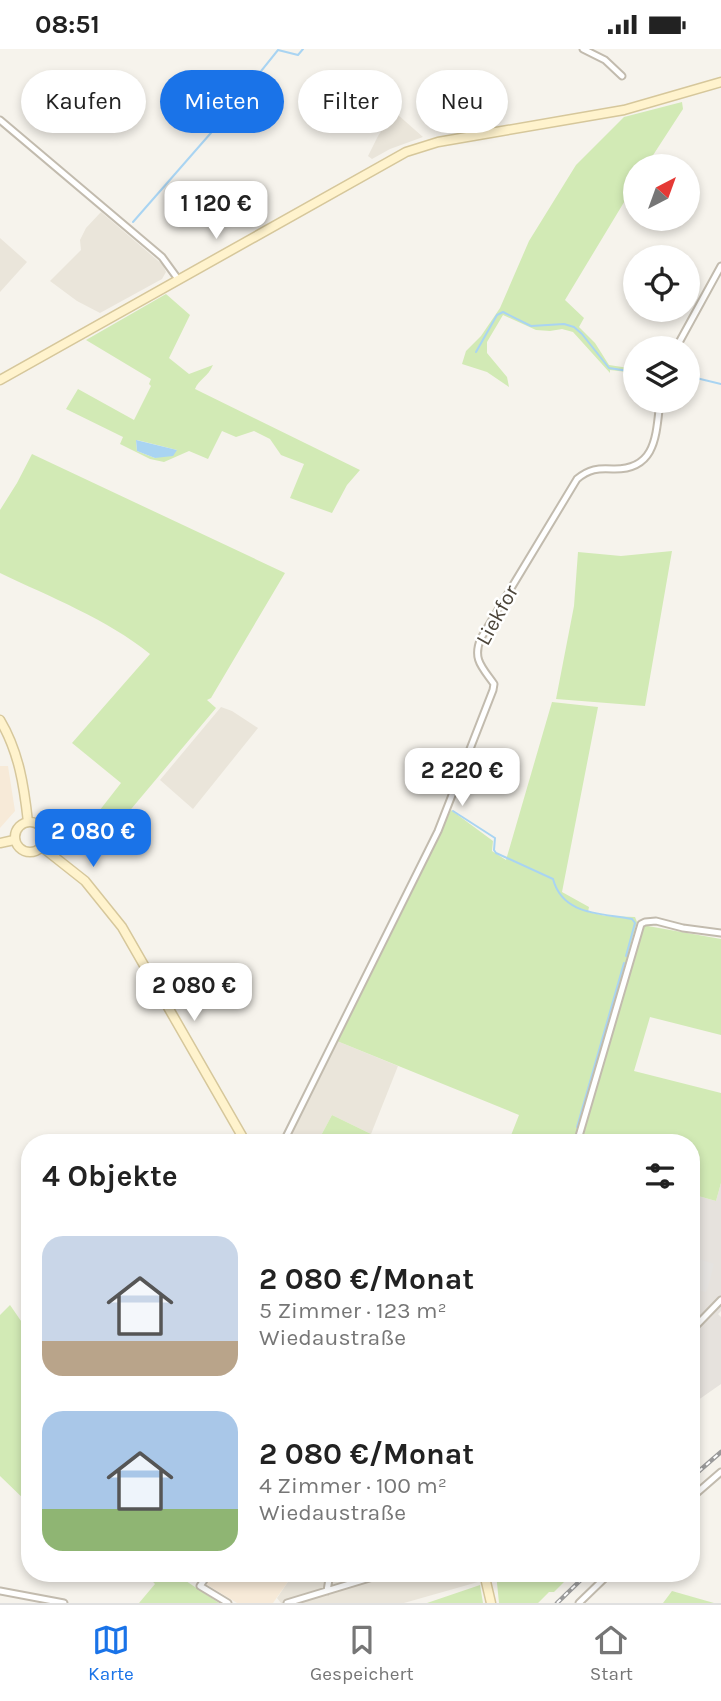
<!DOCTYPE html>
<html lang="de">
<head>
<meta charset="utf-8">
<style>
  :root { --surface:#fff; --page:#f6f6f6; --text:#222; --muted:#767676; --line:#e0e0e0; --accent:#1a73e8 }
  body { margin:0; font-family:Karla,sans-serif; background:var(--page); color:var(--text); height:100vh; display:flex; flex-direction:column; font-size:26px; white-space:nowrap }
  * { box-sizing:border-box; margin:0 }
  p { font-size:23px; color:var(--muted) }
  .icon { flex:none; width:38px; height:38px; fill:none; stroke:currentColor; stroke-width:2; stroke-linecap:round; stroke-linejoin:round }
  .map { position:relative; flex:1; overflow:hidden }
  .details { position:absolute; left:21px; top:1085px; width:679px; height:448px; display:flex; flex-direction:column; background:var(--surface); border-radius:28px; box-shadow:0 4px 10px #0003 }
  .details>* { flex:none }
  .banner { position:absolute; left:21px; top:21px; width:679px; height:63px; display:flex; gap:14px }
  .needle { width:46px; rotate:41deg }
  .tools { position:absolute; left:623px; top:105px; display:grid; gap:14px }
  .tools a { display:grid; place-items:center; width:77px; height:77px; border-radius:50%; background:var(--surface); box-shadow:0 4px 10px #0003; font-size:35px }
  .price { position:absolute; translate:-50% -60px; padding:0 16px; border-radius:14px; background:#fff; color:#222; font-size:23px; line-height:46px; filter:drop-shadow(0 2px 4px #0008) }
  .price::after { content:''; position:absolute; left:50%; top:42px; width:21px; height:16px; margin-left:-10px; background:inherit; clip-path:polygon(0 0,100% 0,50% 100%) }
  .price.current { background:var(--accent); color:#fff }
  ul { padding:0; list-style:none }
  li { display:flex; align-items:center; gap:21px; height:175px; padding:0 21px }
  li span { display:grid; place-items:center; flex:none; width:196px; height:140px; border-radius:21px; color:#555 }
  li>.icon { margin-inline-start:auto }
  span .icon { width:84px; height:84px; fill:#fffc; stroke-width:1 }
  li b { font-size:30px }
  h2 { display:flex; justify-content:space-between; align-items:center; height:84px; padding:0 21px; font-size:30px }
  .pill { padding:0 24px; border-radius:32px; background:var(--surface); box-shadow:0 4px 10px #0003; font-size:24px; line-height:63px }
  .pill.current { background:var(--accent); color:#fff }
  .status { display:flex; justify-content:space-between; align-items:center; height:49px; padding:0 35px; background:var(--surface); direction:ltr }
  .status svg { height:19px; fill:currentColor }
  .tab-bar { display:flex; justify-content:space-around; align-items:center; height:98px; border-top:2px solid var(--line); background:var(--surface); font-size:19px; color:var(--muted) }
  .tab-bar a { display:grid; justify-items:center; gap:4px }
  .tab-bar .current { color:var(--accent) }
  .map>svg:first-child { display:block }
  .residential { fill:#eae5da }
  .commercial { fill:#f7ead8 }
  .industrial { fill:#e6e2dd }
  .green { fill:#d2eab5; fill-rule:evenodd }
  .parking { fill:#e5e3e0 }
  .water { fill:#a9d4f2 }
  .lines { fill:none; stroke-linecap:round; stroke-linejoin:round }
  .stream { stroke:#a9d4f2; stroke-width:2 }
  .street-casing { stroke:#c2bbae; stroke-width:9 }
  .secondary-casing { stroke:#d6c79b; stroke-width:11 }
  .street { stroke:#fff; stroke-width:5 }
  .secondary { stroke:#fff3cd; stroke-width:8 }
  .rail-casing { stroke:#9a9a9a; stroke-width:4.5 }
  .rail { stroke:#fff; stroke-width:2; stroke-dasharray:5; stroke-linecap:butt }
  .labels { text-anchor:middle; stroke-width:5; stroke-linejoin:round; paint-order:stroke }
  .street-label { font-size:21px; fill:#4b4439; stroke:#fff }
</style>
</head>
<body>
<div class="status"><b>08:51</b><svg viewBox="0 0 49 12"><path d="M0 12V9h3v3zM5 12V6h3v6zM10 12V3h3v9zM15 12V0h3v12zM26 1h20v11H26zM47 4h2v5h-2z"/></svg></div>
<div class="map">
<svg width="721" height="1554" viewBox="0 0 721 1554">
  <rect width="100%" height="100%" fill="#f6f3ec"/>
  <path class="residential" d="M397,65L423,88L390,100L372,110L368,107L378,87L388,72Z
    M101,163L163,216L166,223L162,230L100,264L77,252L50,232L81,201L80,191L86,179Z
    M0,189L27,213L0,243Z
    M221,658L232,662L258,679L193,760L160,731Z
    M337,992L398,1017L371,1085L332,1066L317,1094H286Z
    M294,1524H476L478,1533L404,1554H281L277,1549Z"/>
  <path class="commercial" d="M0,717H8L15,762L0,779Z
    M188,1524H294L273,1554H237Z"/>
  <path class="industrial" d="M721,1134V1262L718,1265L721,1268V1335L691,1356V1145L716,1152Z"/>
  <path class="green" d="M682,53L683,60L646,117H635V135L565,251L584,269L579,278L595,294L609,316L635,320V324L610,321V324L573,283L562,280L550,282L536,281L503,266L487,293V304L507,328L509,338L487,323L462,315L466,302L481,287L500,259L529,192L576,116L624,68Z
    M166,245L190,266L169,309L189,325L213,316C208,328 199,330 195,340L360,421L347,436L332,464L290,449L304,415L281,406L270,390L254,382L236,388L222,382L208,410L189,402L164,413L150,410L120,395L123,388L66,360L78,340L134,371L151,337L149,335L151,330L86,291ZM136,392L137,391L177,401L155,409L137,402Z
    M32,405L285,524L211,649L207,651L216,659L90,809L78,789L121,734L72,694L150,605C107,570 50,548 0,524V461L17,434Z
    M672,502L645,657L556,650L574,557L578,503L621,507Z
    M552,653L598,658L562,843L589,858L588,863L606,867L635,868L637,873L575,1094H508L519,1066L337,992L451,761L493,792L492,802L506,811Z
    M642,876L721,890V986L650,968L634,1022L721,1044V1134L716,1152L691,1145V1094H591L581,1090Z
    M332,1066L371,1085L367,1094H317Z
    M10,1256L30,1285V1456L0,1427V1266Z
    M145,1524H174L219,1554H139L155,1535Z
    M496,1524H573L554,1543H549L538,1554H499Z
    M480,1536L483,1554H427Z
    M672,1542L714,1554H663Z"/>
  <path class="parking" d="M696,1209L714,1215L708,1239L706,1243L698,1241L692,1260L691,1226Z"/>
  <path class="water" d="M136,391L177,401L173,407L155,409L137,402Z"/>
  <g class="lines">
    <path class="stream" d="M133,173L217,77L278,1L298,6L303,0
      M476,303L497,266L503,263L531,277L564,275L574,278L582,285L609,319L635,323
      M688,327L721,335
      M453,762L495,789L494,801L496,804L553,830C563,867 602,864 632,870L635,874L626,907
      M577,1078L624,914"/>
    <g class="street-casing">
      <path id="street" d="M583,0L605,11L622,27
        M0,71L162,208L178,230
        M676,299L721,217
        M283,1094L438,782L493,641L494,635C482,618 472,610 481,589L577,430C589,420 598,419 613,420C657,421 656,385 660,352
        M577,1094L641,875L645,873L656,872L683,879L721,884
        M691,1282L721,1251
        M691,1449L721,1423
        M209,1524L200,1537L228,1554
        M0,1542L64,1554
        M327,1542L330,1524
        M287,1554L386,1524
        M579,1554L610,1524"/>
    </g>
    <g class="secondary-casing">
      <path id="secondary" d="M0,331L406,103L438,93L624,61L721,33
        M0,671C19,703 24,737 28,773
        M15 788a15 15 0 1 1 30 0a15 15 0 1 1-30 0Z
        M0,794L14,791
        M42,798L85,832L122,878L246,1094
        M484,1524L491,1554"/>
    </g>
    <use href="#street" class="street"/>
    <use href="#secondary" class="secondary"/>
    <g class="rail-casing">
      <path id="rail" d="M691,1429L721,1403
        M557,1554L588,1524"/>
    </g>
    <use href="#rail" class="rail"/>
  </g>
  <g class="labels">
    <g class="street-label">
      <text transform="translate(497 566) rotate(-61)" y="7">Liekfor</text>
    </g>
  </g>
</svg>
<div class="tools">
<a><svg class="needle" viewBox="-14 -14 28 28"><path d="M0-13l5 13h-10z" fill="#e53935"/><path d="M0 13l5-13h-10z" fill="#767676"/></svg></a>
<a><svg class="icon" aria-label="locate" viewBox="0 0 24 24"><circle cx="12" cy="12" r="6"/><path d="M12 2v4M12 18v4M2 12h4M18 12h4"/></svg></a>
<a><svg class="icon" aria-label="layers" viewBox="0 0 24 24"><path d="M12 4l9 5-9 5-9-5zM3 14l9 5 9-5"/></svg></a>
</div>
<b class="price" style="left:216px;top:192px">1 120 €</b>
<b class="price" style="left:462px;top:759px">2 220 €</b>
<b class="price current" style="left:93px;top:820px">2 080 €</b>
<b class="price" style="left:194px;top:974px">2 080 €</b>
<div class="banner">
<a class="pill">Kaufen</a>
<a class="pill current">Mieten</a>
<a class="pill">Filter</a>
<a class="pill">Neu</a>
</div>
<section class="details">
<h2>4 Objekte<svg class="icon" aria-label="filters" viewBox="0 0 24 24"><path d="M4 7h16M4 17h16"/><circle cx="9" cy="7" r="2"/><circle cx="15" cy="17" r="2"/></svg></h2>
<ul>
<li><span style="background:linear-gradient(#c9d6e8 75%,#b9a48a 0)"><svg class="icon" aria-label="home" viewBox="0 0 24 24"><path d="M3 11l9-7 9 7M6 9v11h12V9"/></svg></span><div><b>2 080 €/Monat</b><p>5 Zimmer · 123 m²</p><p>Wiedaustraße</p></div></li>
<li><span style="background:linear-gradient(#a9c7e8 70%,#8fb573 0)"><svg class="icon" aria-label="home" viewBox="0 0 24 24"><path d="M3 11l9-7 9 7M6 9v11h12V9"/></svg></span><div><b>2 080 €/Monat</b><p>4 Zimmer · 100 m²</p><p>Wiedaustraße</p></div></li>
</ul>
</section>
</div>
<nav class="tab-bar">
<a class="current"><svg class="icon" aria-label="map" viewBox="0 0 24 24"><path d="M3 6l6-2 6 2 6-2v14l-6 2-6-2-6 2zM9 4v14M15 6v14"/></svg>Karte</a>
<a><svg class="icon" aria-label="saved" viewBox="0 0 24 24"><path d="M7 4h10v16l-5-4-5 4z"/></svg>Gespeichert</a>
<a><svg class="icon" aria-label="home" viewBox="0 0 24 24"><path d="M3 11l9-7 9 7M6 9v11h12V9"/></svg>Start</a>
</nav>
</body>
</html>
